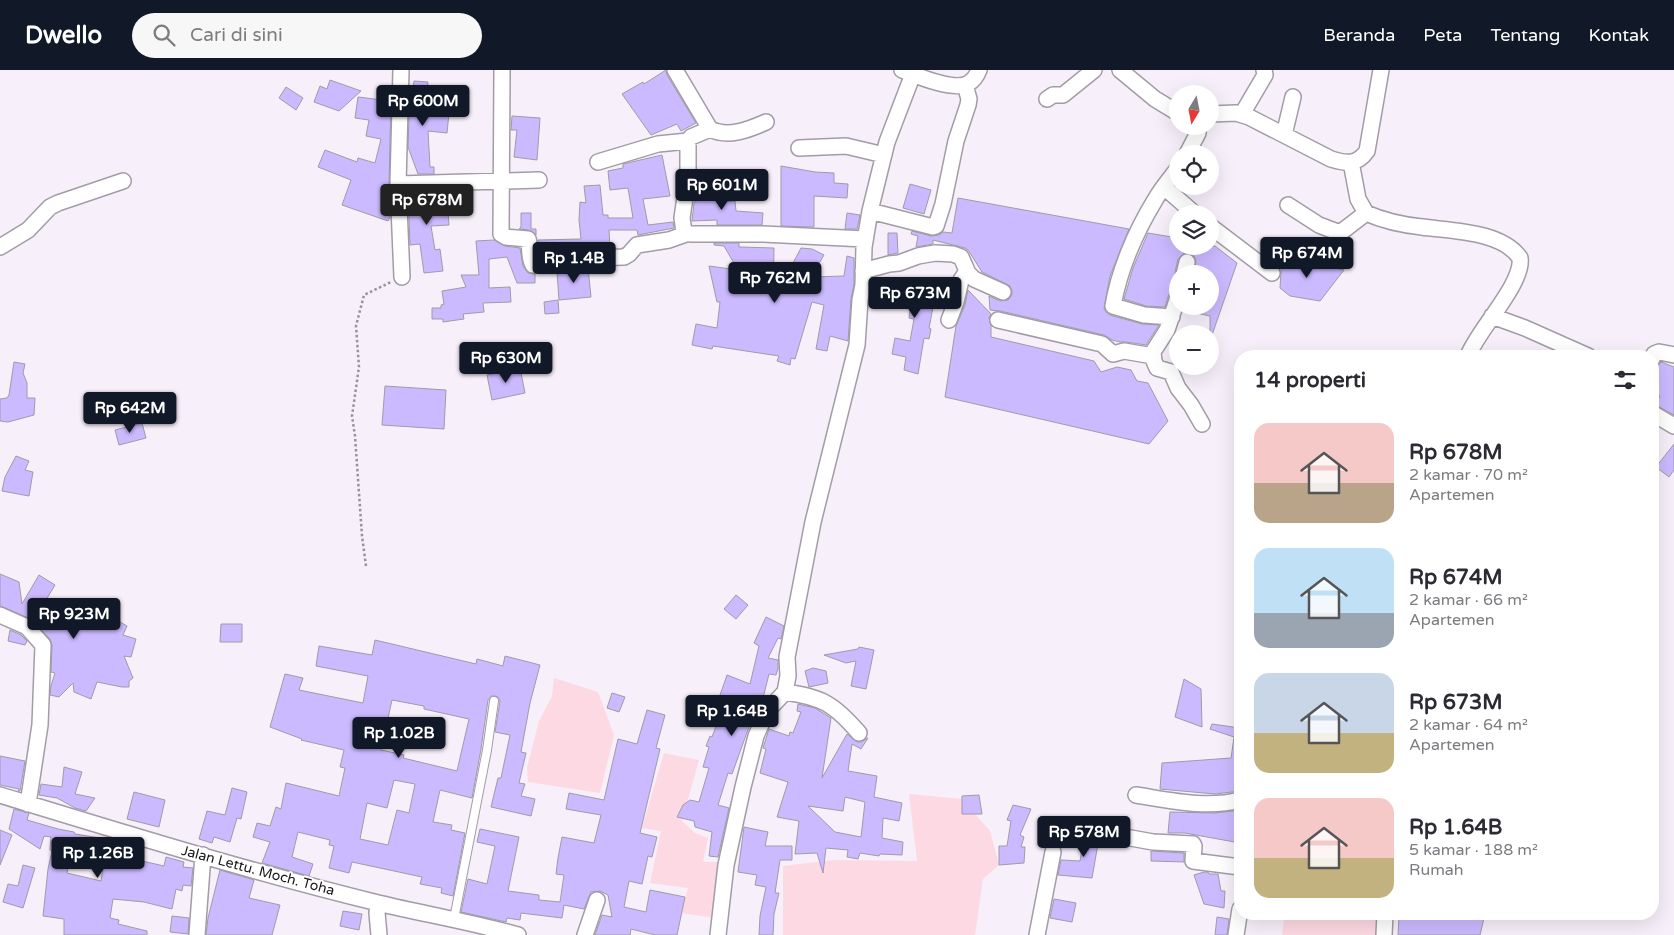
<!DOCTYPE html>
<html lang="id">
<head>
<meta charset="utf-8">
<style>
  :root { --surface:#fff; --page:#f7f7f7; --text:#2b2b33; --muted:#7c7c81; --accent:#111827 }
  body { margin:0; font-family:"Varela Round",sans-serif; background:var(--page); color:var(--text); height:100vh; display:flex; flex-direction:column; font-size:19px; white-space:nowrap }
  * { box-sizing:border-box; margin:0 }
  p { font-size:16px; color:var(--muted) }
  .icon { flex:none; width:28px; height:28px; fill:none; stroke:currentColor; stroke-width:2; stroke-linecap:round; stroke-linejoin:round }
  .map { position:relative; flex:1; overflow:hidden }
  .sheet { position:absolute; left:1234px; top:280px; width:425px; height:570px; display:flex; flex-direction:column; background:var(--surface); border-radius:20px; box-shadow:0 5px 20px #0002 }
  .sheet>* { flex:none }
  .needle { width:32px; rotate:190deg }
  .buttons { position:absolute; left:1169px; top:15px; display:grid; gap:10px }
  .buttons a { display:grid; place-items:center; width:50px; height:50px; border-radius:50%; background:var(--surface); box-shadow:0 5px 20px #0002; font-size:25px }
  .price { position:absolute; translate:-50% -42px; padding:0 11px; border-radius:5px; background:var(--accent); color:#fff; font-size:16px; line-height:32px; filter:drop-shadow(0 1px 2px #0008) }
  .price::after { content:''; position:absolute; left:50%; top:30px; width:15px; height:11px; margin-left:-8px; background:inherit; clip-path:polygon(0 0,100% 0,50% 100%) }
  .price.active { background:#222; color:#fff }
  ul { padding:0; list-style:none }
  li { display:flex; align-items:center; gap:15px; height:125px; padding:0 20px }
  li span { display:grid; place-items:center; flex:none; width:140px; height:100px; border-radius:15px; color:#555 }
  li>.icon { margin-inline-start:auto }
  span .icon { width:60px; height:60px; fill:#fffc; stroke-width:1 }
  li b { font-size:21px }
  h2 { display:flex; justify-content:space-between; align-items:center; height:60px; padding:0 20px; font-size:21px }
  header { display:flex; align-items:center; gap:30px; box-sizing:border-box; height:70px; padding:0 25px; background:var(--accent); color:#fff }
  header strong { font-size:24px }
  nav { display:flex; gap:28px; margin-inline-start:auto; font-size:18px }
  .search { width:350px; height:45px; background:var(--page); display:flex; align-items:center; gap:12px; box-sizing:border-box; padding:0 18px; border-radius:28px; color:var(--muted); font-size:19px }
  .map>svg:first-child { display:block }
  .green { fill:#fdd9e3 }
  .building { fill:#cbbaff; stroke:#9e9ca7; fill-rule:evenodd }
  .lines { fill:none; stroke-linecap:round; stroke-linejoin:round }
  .lane-casing { stroke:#a39ca6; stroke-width:10 }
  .street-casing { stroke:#a39ca6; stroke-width:18 }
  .path { stroke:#979199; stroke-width:2.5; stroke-dasharray:2.5 2.5; stroke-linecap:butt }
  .lane { stroke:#fff; stroke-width:8 }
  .street { stroke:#fff; stroke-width:15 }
  .labels { text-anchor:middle; stroke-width:4; stroke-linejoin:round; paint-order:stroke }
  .street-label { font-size:14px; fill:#19161a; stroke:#fff }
</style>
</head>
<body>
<header>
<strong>Dwello</strong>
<div class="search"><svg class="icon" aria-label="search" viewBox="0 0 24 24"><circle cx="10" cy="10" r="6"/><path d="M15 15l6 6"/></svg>Cari di sini</div>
<nav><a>Beranda</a><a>Peta</a><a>Tentang</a><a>Kontak</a></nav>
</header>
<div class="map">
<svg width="1674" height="865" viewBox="0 0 1674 865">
  <rect width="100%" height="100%" fill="#f7effa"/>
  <path class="green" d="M554,608L598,622L614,665L600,723L528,712L527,698L539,651L552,626Z
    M664,683L699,690L682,751L695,763L708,768L703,792H722L715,848L681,843L688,818L650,813L661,761L642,758Z
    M909,724L962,729L990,761L999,795L983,809L975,865H783V796L834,790L917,791Z
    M1285,844H1383L1380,865H1282Z"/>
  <path class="building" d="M666,0L667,5L696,53L681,61L677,54L651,65L622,24L643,12L644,14Z
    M330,10L361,21L339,41L314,32L320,16L327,19Z
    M414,11L428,12L425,40L449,43L447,63L428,61L430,97H434V104H418L408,77L410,17L413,18Z
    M286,17L303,28L296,40L279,28Z
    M358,27L391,31L389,114L390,147L388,151L342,135L351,110L318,97L325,80L357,92L358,88L375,93L381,69L366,66L369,50L355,48Z
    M512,46L540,48L537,90L514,87L517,60H511Z
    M662,85L670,126L643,129L648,155L673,152L674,158L638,165L637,160H609L610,178L591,179L539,185L538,170L581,169L579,150L580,132L586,133L584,116L600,115L603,145H608V148H633L628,118L610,120L608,101L623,98V94Z
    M781,96L815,102L834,103V113L848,114L847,128L814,126V157L781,156Z
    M910,114L931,120L924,144L903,138Z
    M710,118L712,121H723V132L735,131L736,141L763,143L762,155H717V150L692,151L694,133L704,119Z
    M445,122L446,143H448L449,155L431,156L435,180L440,179L443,201L424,203L420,174L410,175L408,123Z
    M958,128L1129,159L1110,206L1104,238L1106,242L1110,245L1142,254L1159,255L1146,275L1126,272H1120L1112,270L1104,265L1000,241L990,240L989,226L1000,231L1008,230L1012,225V221L1010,216L982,202L968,180L965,178L933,170V174L916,177L918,166L911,164L912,161L931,166L939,165L943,162L952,163Z
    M521,143H531V159H536V165L529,160L519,159L521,157Z
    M847,143L860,145L857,159H845Z
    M888,163H897L898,183L888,185Z
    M1148,163L1178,168V176H1215L1237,193L1212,265H1210V246L1187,241L1188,236H1210V204H1194L1196,190L1194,186L1190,183H1184L1178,189L1175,202L1177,210L1175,218L1169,224L1165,237L1146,236L1124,229L1133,198Z
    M494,170L505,176L520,178L523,196L528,203L535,204V213H517L507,187L489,189V218L510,217L511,232L483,233L484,242L463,244L464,249L443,252V249H432V238H441V235L444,234L442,221L466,217L461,205H479L476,171Z
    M714,173H739V177L774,178L773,231L801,178L812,179L824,185L811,207L844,206L847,186L854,188V214L851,229L848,271L830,266L827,281L816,279L824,235L812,232L795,289L791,288L790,295L777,291L779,286L713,276L712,279L692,275L696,254L717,258L720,232H717L709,196L738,200L724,176L714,175Z
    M1282,186L1344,200L1320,231L1290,226L1280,218Z
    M588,198L591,227L559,230L557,202Z
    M895,208L926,215L927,209L938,211L929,258L931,259L929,269L924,268L918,304L904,300L906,287L892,284L895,268L910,271L914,249L909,248L911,234L890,229Z
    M968,220L991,244L989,248L991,256V267L1094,291L1101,302L1117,297L1131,300L1137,311L1148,313L1168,351L1149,374L945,327L956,256L965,235Z
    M558,230L559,243L545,244L544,232Z
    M14,292L25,294L23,303L27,313V328H35L34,345L8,352L0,351V329L7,328L9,325Z
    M1661,292L1674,297V345L1656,335L1660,326L1652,320V298L1657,297Z
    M520,298L525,323L492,330L487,305Z
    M385,316L446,320L444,359L382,355Z
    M142,353L146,368L119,375L115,360Z
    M1674,374V400L1669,407L1656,397Z
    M16,386L29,391L25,400L33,402L29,426L2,421L5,407Z
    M0,504L19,512L22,534L39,505L55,515L46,530L54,534L51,538L76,554L81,540L97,545L101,541L127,556L123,565L136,569L131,587L124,586L133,608L129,611V617H122L97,612L91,629L74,622L73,613L59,627L50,625L51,616L55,603L51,602L52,575L50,569L31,549L0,536Z
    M736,525L748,535L736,549L724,539Z
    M766,547L784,556L781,569L778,568L768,588L778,590V598L776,605L769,604L763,628L759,629L732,704L728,703L718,735L729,738L718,787L709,786L712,762L695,757L694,751L677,747L683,735L690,730L699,732L709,698L703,697L709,677L706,676L710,666L712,667L724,635L717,633L725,611L727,605L750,614L759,576L754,573Z
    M221,554H242V572H220Z
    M10,560L21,565L27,571L25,575L8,571Z
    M375,570L476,594L477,589L503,596L505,586L540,595L530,633L521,682L526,683L519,713L525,714L521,726L535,729L531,746L491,737L498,708H501L510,665L495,662L500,631L498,627L495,626H491L488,630L481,679L472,728L440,720L433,752L452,755L451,760L465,763L453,826L441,823L442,818L420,814L422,807L352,792L349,803L329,798L334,776L329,775L330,770L298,762L292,787L313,794L309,806L262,793L270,772L253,767L257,753L270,756L276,737L281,739L286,713L339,726L345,698L340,697L344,680L301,670L302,669L270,657L285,604L303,608L299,620L363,633L368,606L316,596L319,576L372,585ZM392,630L424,636V639L469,649L457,701L403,688L404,685L381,680ZM394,710L415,714L409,743L397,740L388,775L360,769L367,733L387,738Z
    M859,577L874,580L866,619L851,616L856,591L846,593L824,585L858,579Z
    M813,598L826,601L828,613L809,617L805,601Z
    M1184,609L1201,619L1202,657L1175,647Z
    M612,623L625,627L619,642L607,638Z
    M798,634L815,638L831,648L822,708L847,664L857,672H861L868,668L861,679L852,674L848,701L877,706L874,727L902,733L899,751L883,748L882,768L903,772L902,785L880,784L879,786L860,783L858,789L847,787L848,780L826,778L823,803L817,783L795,784L799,751L777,747L788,712L760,703L766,679L763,678L769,659L789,666L790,662L793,663L801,642L797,641ZM845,727L865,732L861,767L835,762L808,736L843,741Z
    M647,640L665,645L656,678L660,679L640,763L657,767L652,787L648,786L642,814L629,811L624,837L646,842L650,820L685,827L677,865H655L631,859L630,865H595L602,845L612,847L608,825L600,821L591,822L584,839L564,835L562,848L521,843L520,850L507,848L506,852L461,842L468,809L487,814L495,776L477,772L480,759L519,767L508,821L539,825V830L560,832L564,805L556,804L558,788L562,767L594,773L601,745L566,739L569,723L604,730L618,669L637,674Z
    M1212,654L1240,658V721L1215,724L1160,719L1162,693L1231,688L1234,667L1210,659Z
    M0,686L25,691L20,721H18L19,719L0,715Z
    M64,697L82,702L75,724L95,728L86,741L75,738L57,728L39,725L41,714L62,717Z
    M232,718L247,722L241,749L237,748L230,772L214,767L212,773L199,769L207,741L225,745Z
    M134,722L165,730L159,757L127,749Z
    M979,725L982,744H962V726Z
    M1013,735L1031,739L1020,765L1024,767L1021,777H1025L1024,793L999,795V776H1007L1011,751L1007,750Z
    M14,739L29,743L27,750L58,759L74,762L75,764L118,771L116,785L164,796L166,787L184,792L183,797L193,798L191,816L183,815L182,821L176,819L172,839L144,832L113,829L110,848L119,850L118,854L147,861V865H64V849L43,846L48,799L52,781L50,780L51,767L44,766L40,779L9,759ZM72,776L102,781V784H105L101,811L67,803Z
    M1240,740V773L1185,763H1168L1170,742L1215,743Z
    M744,757L768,762L765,776H792V790H780L775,823H779L774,844L773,865H759L760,846L766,817L755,815L757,805L738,802Z
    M0,760L12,765L0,795Z
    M1085,761L1105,764L1104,775L1098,774L1092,808L1058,805L1061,790L1080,791Z
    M1151,781L1184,783V792L1151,791Z
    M23,795L35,798L23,838L3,832L8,814L18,816Z
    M220,800L254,810L249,828L280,835L272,865H206L208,848Z
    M1204,802H1208L1209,804H1218L1221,821H1225L1224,838L1204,834L1194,805Z
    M1054,829L1076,833L1072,852L1050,848Z
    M343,841L362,844L359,860L340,856Z
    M1402,844H1485L1480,865H1398L1399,847H1402Z
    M172,846L189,848L188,864L170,862Z
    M1217,847L1229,849L1227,865H1215Z"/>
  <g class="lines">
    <g class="lane-casing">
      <path id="lane" d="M454,849L487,680L494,631"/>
    </g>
    <g class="street-casing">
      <path id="street" d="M401,0L398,114L402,207
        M502,0L501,164L506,167L528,169C531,177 528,187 533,195L592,188L624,187L629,184L637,175L669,170L686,164
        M675,0L710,59
        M902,0C917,6 955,22 969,13C974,10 977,5 979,0
        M1120,0L1155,29L1178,43
        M1047,29L1053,25H1063L1094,0
        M1210,44L1236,43L1249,47L1331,89C1347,94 1357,95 1367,81L1381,0
        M1242,44L1265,5L1264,0
        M766,52C748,60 728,68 710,59L691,67L688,71V106L682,148L684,162L690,164H763L865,169
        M1284,65L1293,27
        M799,78L846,76L884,85
        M1187,84L1198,63L1199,56
        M598,92L658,74L688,71
        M1351,92L1358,129L1366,143C1384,151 1403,155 1422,157C1451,161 1502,161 1520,188C1524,213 1477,261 1468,286
        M398,114L539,110
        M1164,117L1195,144
        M1288,135L1319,155L1340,163L1366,143
        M870,141L933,157L936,156L943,134L956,71L968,35L969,29L965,15
        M1210,156L1272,203
        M0,177L28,160L50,137L58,133L123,111
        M863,201L889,194L899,193L918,186L935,183L953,184L961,187L968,203L974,209L1003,222
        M1184,204L1187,192
        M1178,227L1167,260L1153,282L1154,291L1157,298L1171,302L1178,318L1191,335L1202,354
        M1492,246L1525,258L1588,286
        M1172,247L1144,245L1113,236C1119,200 1136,161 1155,130C1161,119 1170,109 1178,98
        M949,250L956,232L961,210L967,201
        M998,250L1102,274L1113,284L1124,281L1153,286
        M1652,289L1654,284L1659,282L1674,285
        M1652,343L1674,356
        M0,545L27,557L43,575L40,655L28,734
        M785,622C822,627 834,634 859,663
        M0,725C125,763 251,802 378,833C424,844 471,852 518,865
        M1136,725C1169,730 1207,739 1240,730
        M1114,765L1153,772L1193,774L1194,776L1193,791L1240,797
        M378,833L377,843L379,865
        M197,865L203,785
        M585,865L597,830
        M718,865L726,795L743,717L756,666L767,641L785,622L788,606L787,587L813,452L857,275L860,230L863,215L864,177L870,141L887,72L913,4
        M1037,865L1053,782
        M1236,865L1240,839
        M1384,865L1385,844"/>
    </g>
    <path class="path" d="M366,496L362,466L355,366L352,346L359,297L356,256L364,225L391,212"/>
    <use href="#lane" class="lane"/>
    <use href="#street" class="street"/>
  </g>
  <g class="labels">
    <g class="street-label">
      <text transform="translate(258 800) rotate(15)" y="5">Jalan Lettu. Moch. Toha</text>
    </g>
  </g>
</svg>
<div class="buttons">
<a><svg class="needle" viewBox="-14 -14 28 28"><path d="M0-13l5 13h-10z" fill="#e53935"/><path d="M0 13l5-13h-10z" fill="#7c7c81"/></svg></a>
<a><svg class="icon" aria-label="locate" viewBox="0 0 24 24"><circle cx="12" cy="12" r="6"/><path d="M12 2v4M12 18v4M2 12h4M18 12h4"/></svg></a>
<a><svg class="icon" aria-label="layers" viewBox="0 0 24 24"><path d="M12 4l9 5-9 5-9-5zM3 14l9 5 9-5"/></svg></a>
<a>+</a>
<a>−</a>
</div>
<b class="price" style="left:423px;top:57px">Rp 600M</b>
<b class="price" style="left:722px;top:141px">Rp 601M</b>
<b class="price active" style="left:427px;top:156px">Rp 678M</b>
<b class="price" style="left:1307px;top:209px">Rp 674M</b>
<b class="price" style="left:574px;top:214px">Rp 1.4B</b>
<b class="price" style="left:775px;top:234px">Rp 762M</b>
<b class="price" style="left:915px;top:249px">Rp 673M</b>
<b class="price" style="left:506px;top:314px">Rp 630M</b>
<b class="price" style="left:130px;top:364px">Rp 642M</b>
<b class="price" style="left:74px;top:570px">Rp 923M</b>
<b class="price" style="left:732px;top:667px">Rp 1.64B</b>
<b class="price" style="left:399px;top:689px">Rp 1.02B</b>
<b class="price" style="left:1084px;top:788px">Rp 578M</b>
<b class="price" style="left:98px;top:809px">Rp 1.26B</b>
<section class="sheet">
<h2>14 properti<svg class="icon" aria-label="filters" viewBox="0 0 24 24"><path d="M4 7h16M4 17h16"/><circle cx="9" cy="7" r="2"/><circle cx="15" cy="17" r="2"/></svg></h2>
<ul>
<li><span style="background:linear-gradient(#f6c9c9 60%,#b9a48a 0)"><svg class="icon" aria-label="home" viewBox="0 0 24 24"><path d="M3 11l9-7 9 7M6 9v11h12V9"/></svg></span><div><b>Rp 678M</b><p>2 kamar · 70 m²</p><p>Apartemen</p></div></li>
<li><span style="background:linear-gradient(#bfe0f5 65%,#9aa5b1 0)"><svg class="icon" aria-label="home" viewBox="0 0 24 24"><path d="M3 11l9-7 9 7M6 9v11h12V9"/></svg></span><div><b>Rp 674M</b><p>2 kamar · 66 m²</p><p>Apartemen</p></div></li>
<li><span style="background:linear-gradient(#c9d6e8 60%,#c2b280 0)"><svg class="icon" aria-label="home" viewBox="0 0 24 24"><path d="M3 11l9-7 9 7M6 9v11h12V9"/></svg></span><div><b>Rp 673M</b><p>2 kamar · 64 m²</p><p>Apartemen</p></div></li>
<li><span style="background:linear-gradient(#f6c9c9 60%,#c2b280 0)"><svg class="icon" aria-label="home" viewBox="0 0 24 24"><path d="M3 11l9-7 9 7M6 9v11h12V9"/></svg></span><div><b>Rp 1.64B</b><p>5 kamar · 188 m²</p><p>Rumah</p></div></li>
</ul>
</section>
</div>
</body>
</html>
